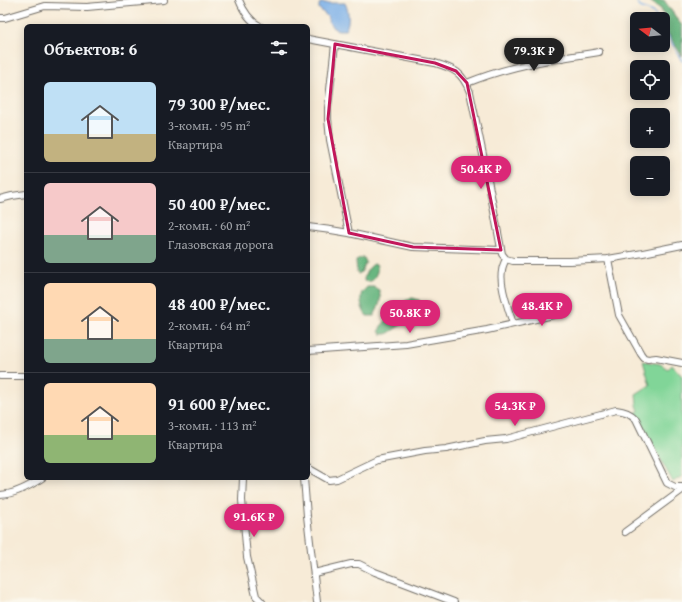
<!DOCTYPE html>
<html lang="ru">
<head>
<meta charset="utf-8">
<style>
  :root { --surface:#171b24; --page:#242831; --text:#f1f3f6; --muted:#9ea1a6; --line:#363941; --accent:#db2777 }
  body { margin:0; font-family:"Gentium Book Plus",serif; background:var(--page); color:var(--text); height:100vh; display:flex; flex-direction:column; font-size:15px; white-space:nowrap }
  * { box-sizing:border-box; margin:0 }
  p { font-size:13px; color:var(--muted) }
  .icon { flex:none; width:22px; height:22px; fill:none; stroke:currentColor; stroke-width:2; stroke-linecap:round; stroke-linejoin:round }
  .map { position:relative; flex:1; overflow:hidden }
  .details { position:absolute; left:24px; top:24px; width:286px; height:456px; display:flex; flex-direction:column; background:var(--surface); border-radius:6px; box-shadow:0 2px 10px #0003 }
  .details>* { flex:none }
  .needle { width:26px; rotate:286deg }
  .tools { position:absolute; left:630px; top:12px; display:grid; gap:8px }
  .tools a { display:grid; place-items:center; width:40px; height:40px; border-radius:6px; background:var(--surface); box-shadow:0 2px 10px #0003; font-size:20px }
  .price { position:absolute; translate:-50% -34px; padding:0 9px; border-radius:14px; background:var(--accent); color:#fff; font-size:13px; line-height:26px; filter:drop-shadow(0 1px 2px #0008) }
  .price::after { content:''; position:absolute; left:50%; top:24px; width:12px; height:9px; margin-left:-6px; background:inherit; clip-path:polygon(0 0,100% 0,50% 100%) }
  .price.on { background:#222; color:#fff }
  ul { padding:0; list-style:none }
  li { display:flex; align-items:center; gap:12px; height:100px; padding:0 20px }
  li+li { border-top:1px solid var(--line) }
  li span { display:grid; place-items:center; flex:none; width:112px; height:80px; border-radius:6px; color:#555 }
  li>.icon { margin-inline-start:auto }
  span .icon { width:48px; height:48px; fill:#fffc; stroke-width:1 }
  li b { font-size:17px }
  h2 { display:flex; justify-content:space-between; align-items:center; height:48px; padding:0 20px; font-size:17px }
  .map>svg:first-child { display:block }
  .green { fill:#81d598; stroke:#568062 }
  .forest { fill:#68b680; stroke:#4a7056 }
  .water { fill:#79aee7; stroke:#526c89 }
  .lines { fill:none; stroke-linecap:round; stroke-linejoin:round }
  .stream { stroke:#79aee7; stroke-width:1.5 }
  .minor-casing { stroke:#726e67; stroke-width:8 }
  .minor { stroke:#fff; stroke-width:6 }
  .marked { fill:none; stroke:#c2185b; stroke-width:3; stroke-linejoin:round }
</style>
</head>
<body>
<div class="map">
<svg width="682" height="602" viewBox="0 0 682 602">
  <rect width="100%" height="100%" fill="#fbf7ec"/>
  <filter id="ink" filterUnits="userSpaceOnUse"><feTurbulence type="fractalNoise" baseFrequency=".025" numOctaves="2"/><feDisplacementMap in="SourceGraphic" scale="8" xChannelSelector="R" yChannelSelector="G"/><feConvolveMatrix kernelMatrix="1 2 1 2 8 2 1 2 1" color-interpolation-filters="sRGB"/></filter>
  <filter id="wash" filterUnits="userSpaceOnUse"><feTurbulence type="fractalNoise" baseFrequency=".012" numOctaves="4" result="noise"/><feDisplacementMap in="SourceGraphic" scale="16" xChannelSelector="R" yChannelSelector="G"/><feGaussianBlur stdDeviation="0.9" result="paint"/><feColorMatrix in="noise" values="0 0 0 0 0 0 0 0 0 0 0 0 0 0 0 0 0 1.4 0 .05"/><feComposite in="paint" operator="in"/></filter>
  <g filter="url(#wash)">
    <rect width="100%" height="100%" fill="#f7ebd7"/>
    <path class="green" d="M643,361L660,364L668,369L672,365L682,376V476L673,482L635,413L639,411L637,405L636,394L650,385Z"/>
    <path class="forest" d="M650,0H664L682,26V56L667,32L666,20L661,9L651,2Z
      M359,258H364L366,262L362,271L359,274L357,273L356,261Z
      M374,264L377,265V272L373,280L368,282L364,281C364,275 368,267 374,264Z
      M367,287H374L379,290C382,301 379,306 374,316H367C362,311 359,299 362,292C363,291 366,288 367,287Z
      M413,298L419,300C422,305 421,309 418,314L387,334H381L379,331L381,326L407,299Z"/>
    <path class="water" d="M320,3H345C349,11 350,23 345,30H338L333,28L329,22L327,16L319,9V5Z"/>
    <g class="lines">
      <path class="stream" d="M636,0L640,7L653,12L658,19
        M663,27L682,61"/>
    </g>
  </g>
  <g filter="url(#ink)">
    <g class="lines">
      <g class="minor-casing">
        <path id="minor" d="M239,0C243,10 250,21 260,26
          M0,18H5L45,6L87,7L164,0
          M308,39L435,63C455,69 462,72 470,92L487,174L502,254L506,259L513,261H570L608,259L643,253L682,245
          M335,44L328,108V119L330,140L349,233
          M467,83C511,65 552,59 599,52
          M0,199L12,196L26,194
          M308,227L331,230L349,233L413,247L501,250
          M506,259C504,263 502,267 502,271C499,285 509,310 513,324
          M608,259L619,315L641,354L644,358L648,359L656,358L682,363
          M308,351L406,344L487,330L567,312
          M0,376H26
          M308,468L329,480L337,479L377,460L425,451L446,449L485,441L506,439L616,410C625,411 630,413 636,419L667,483L675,487H682
          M243,478L242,500L247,557L256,596L262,602
          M304,478L307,516L317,602
          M0,495C15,494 30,486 42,478
          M625,532L682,490
          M314,573L351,564H359L375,572L454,602"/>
      </g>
      <use href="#minor" class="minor"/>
    </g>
  </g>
  <path class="marked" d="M335,44L435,63L456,71L467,83L501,250L413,247L349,233L328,119Z"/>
</svg>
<div class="tools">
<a><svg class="needle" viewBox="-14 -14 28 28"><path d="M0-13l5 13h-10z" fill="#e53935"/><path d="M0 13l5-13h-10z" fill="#9ea1a6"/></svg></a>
<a><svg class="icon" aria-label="locate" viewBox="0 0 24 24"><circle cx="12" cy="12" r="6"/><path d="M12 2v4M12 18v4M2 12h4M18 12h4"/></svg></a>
<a>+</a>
<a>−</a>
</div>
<b class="price on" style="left:534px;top:72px">79.3K ₽</b>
<b class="price" style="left:481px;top:190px">50.4K ₽</b>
<b class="price" style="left:542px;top:327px">48.4K ₽</b>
<b class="price" style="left:410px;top:334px">50.8K ₽</b>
<b class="price" style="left:515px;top:427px">54.3K ₽</b>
<b class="price" style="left:254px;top:538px">91.6K ₽</b>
<section class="details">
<h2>Объектов: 6<svg class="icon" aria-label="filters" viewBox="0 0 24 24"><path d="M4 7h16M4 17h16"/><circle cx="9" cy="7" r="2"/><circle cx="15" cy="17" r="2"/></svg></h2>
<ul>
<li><span style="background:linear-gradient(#bfe0f5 65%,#c2b280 0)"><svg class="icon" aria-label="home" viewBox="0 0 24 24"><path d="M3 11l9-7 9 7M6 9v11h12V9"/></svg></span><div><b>79 300 ₽/мес.</b><p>3-комн. · 95 m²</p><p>Квартира</p></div></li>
<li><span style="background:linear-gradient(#f6c9c9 65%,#7fa58c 0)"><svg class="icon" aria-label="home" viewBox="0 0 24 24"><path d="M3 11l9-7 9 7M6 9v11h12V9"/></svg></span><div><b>50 400 ₽/мес.</b><p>2-комн. · 60 m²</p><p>Глазовская дорога</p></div></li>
<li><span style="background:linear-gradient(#ffd9b3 70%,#7fa58c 0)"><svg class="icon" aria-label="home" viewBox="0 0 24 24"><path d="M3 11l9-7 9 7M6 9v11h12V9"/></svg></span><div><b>48 400 ₽/мес.</b><p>2-комн. · 64 m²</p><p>Квартира</p></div></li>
<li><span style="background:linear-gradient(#ffd9b3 65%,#8fb573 0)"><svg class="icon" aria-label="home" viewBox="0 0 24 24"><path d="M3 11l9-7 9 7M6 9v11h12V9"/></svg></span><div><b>91 600 ₽/мес.</b><p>3-комн. · 113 m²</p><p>Квартира</p></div></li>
</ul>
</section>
</div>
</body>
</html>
